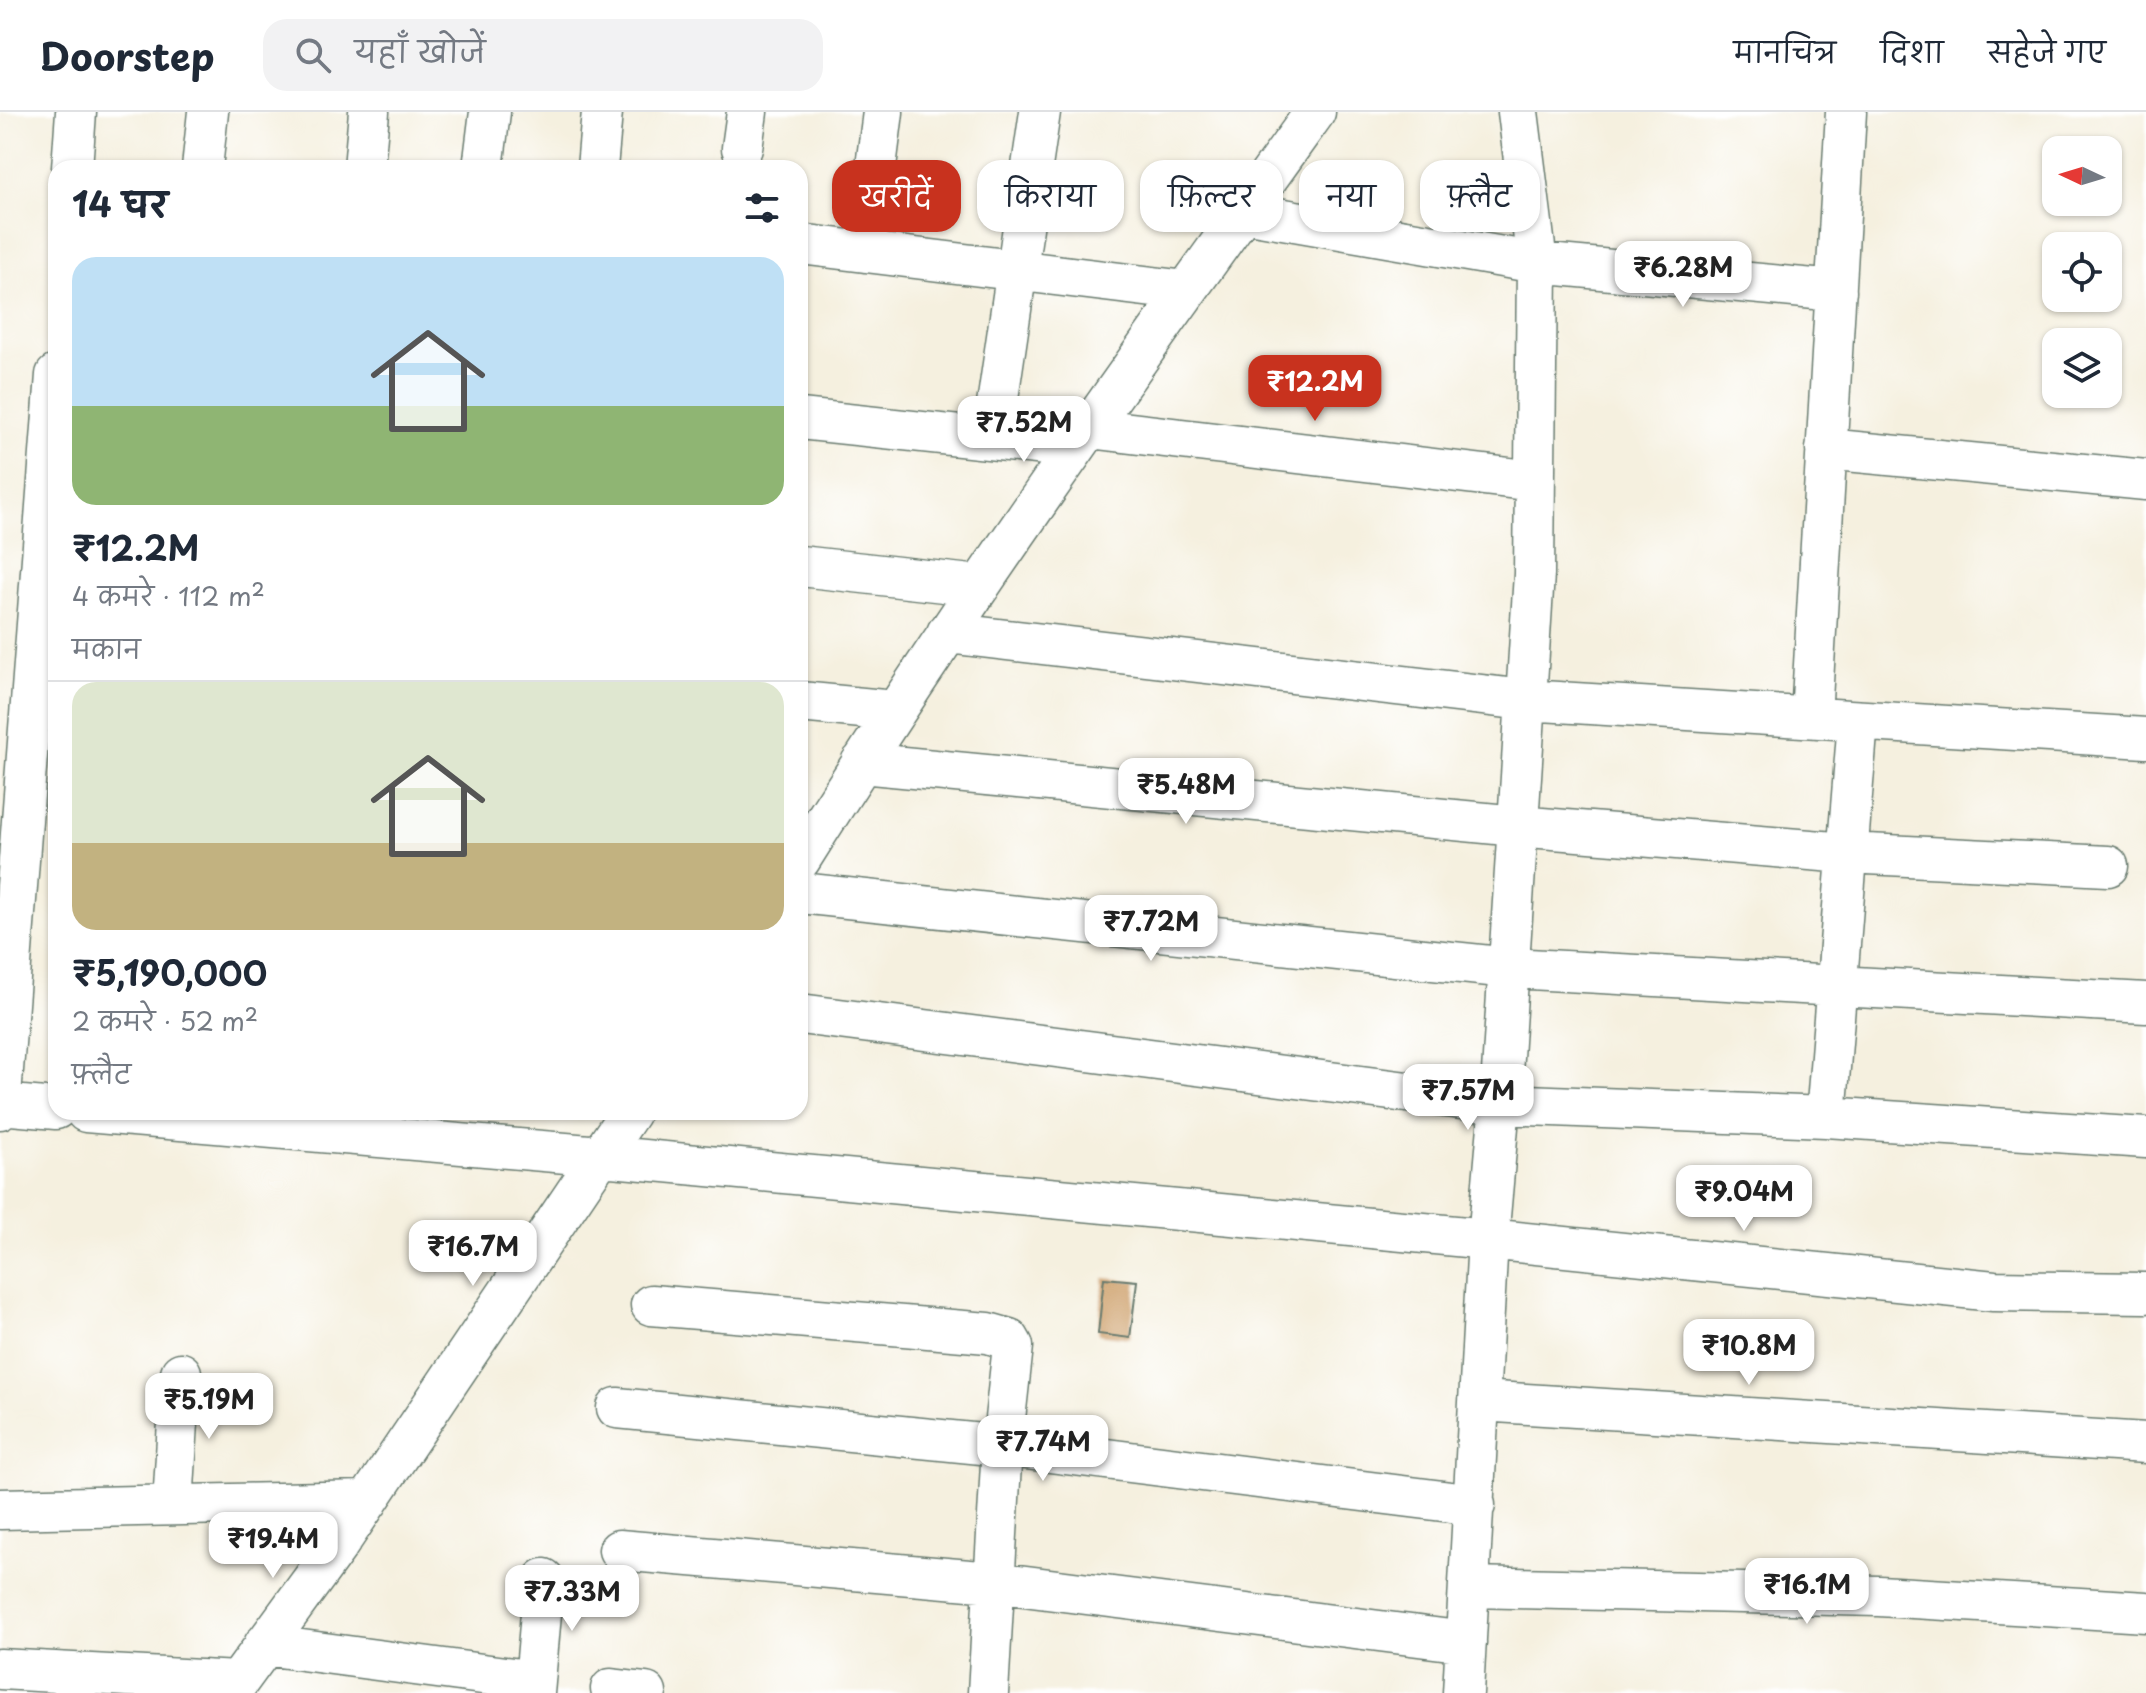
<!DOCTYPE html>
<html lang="hi">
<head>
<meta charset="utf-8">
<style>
  :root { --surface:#fff; --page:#f2f2f3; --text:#1f2937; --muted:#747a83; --line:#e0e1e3; --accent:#c8321e }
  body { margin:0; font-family:"Playpen Sans","Playpen Sans Deva",sans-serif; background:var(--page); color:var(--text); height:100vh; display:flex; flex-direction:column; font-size:30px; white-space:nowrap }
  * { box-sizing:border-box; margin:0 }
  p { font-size:26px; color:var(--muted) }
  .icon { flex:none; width:44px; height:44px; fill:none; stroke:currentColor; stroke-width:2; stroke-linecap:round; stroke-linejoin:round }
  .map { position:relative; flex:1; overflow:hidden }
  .details { position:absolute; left:48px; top:48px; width:760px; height:960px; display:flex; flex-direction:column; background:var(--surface); border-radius:24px; box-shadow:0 2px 6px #0004 }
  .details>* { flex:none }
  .hud { position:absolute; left:832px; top:48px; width:760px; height:72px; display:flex; gap:16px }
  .needle { width:52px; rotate:274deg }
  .controls { position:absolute; left:2042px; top:24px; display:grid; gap:16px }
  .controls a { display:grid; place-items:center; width:80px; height:80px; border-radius:16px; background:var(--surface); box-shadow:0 2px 6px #0004; font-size:40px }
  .price { position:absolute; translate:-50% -68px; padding:0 18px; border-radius:16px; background:#fff; color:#222; font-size:26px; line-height:52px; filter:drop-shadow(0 2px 4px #0008) }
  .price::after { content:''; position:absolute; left:50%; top:48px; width:24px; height:18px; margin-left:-12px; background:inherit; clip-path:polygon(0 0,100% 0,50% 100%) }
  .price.current { background:var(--accent); color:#fff }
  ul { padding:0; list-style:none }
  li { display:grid; align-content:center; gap:16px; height:424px; padding:0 24px }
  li+li { border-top:2px solid var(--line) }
  li span { display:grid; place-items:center; height:248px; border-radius:24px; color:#555 }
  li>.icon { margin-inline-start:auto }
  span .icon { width:144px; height:144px; fill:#fffc; stroke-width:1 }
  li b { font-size:34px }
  h2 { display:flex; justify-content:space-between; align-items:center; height:96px; padding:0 24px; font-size:34px }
  .tag { padding:0 28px; border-radius:24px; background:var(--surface); box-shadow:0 2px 6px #0004; font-size:28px; line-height:72px }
  .tag.current { background:var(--accent); color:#fff }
  header { display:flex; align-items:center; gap:48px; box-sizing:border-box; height:112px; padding:0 40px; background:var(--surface); border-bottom:2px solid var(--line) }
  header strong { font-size:38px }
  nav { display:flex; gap:44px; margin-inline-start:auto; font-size:28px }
  .search { width:560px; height:72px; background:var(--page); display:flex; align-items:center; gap:20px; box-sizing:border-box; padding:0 28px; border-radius:24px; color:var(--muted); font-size:30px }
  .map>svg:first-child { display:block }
  .building { fill:#cb9b64 }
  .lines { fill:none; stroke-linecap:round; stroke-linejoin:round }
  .street-casing { stroke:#6a7c70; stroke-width:43 }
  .street { stroke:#fff; stroke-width:40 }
</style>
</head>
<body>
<header>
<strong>Doorstep</strong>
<div class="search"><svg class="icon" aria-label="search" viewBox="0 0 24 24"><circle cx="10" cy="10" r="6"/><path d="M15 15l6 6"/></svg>यहाँ खोजें</div>
<nav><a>मानचित्र</a><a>दिशा</a><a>सहेजे गए</a></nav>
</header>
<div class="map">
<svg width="2146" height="1581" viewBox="0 0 2146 1581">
  <rect width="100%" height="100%" fill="#fff"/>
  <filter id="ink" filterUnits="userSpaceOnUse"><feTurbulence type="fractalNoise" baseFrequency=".0125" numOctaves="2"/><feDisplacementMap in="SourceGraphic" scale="16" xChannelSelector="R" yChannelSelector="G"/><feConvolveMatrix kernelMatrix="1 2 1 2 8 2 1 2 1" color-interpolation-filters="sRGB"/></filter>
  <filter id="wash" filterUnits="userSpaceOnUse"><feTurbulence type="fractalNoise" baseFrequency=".006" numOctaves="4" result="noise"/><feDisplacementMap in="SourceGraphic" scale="32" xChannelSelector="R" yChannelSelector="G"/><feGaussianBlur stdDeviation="1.8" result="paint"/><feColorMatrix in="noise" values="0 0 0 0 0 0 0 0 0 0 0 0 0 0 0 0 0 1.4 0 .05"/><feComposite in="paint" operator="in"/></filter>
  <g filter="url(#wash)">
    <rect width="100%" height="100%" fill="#f5f0df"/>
    <g id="blocks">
      <path class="building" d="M1104,1166L1137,1169L1130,1226L1098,1222Z"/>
    </g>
  </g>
  <g filter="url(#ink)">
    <use href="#blocks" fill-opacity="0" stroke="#6a7c70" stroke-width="2"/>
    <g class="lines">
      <g class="street-casing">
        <path id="street" d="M742,36L747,0
          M72,56L76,0
          M202,56L208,0
          M364,56L369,0
          M483,56L490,0
          M597,56L602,0
          M1243,100L1537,151L1836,179
          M800,132L1186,179
          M865,140L883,0
          M997,293L1040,0
          M800,307L1074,336
          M1089,316L1534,369
          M1826,337L2146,368
          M800,454L980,474
          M947,521L1525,588L2146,626
          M800,590L894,599
          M1811,605L1846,0
          M861,651L1517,714L1847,741L2108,754
          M800,748C961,491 1138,246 1315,0
          M800,781L1509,856L2146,891
          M800,902L1500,992L1826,1005L2146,1026
          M0,992L56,997
          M0,997L56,263
          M86,1000L601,1044L1488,1127L1994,1179L2146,1181
          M1826,1005L1858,609
          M651,1193L988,1221L1009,1227L1013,1234L1002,1334L988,1581
          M1480,1289L2146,1331
          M617,1296L1002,1334L1475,1393
          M173,1393L181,1261
          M0,1397L368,1389
          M619,1438L993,1470L1466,1530
          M1470,1475L1879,1484L2146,1500
          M264,1533L535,1569
          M0,1557L237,1570
          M611,1577L646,1581
          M230,1581L338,1433L630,1000
          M534,1581L544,1467
          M1463,1581L1488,1127L1500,992L1534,462L1537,151L1518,0"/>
      </g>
      <use href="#street" class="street"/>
    </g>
  </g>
</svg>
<div class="controls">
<a><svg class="needle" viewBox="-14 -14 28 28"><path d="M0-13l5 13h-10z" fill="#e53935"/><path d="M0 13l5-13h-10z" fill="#747a83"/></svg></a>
<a><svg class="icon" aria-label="locate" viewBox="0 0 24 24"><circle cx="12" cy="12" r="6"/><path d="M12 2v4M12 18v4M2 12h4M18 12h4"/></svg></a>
<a><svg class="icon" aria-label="layers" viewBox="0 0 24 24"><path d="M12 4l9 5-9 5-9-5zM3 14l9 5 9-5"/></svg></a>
</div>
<b class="price" style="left:1683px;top:197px">₹6.28M</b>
<b class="price current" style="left:1315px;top:311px">₹12.2M</b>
<b class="price" style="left:1024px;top:352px">₹7.52M</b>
<b class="price" style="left:1186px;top:714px">₹5.48M</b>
<b class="price" style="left:1151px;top:851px">₹7.72M</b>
<b class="price" style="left:1468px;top:1020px">₹7.57M</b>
<b class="price" style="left:1744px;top:1121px">₹9.04M</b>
<b class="price" style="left:473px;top:1176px">₹16.7M</b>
<b class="price" style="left:1749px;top:1275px">₹10.8M</b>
<b class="price" style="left:209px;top:1329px">₹5.19M</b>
<b class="price" style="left:1043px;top:1371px">₹7.74M</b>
<b class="price" style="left:273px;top:1468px">₹19.4M</b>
<b class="price" style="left:1807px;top:1514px">₹16.1M</b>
<b class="price" style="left:572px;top:1521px">₹7.33M</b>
<div class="hud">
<a class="tag current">खरीदें</a>
<a class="tag">किराया</a>
<a class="tag">फ़िल्टर</a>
<a class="tag">नया</a>
<a class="tag">फ़्लैट</a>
</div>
<section class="details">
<h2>14 घर<svg class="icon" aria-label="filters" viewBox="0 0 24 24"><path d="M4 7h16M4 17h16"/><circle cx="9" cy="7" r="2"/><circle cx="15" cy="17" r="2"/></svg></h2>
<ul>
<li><span style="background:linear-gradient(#bfe0f5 60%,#8fb573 0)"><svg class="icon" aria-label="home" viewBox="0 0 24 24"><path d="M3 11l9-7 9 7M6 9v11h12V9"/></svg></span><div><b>₹12.2M</b><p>4 कमरे · 112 m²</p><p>मकान</p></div></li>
<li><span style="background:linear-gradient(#dfe7d0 65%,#c2b280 0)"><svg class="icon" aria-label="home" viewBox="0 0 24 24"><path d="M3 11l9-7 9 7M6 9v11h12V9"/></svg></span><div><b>₹5,190,000</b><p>2 कमरे · 52 m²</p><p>फ़्लैट</p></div></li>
</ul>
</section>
</div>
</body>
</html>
